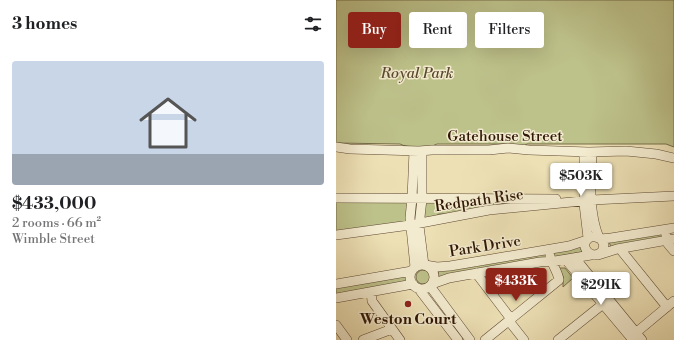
<!DOCTYPE html>
<html lang="en">
<head>
<meta charset="utf-8">
<style>
  :root { --surface:#fff; --page:#f2f2f2; --text:#202124; --muted:#757577; --line:#e0e0e0; --accent:#8f2418 }
  body { margin:0; font-family:"Libre Bodoni",serif; background:var(--page); color:var(--text); height:100vh; display:flex; flex-direction:column; font-size:15px; white-space:nowrap }
  * { box-sizing:border-box; margin:0 }
  p { font-size:13px; color:var(--muted) }
  .icon { flex:none; width:22px; height:22px; fill:none; stroke:currentColor; stroke-width:2; stroke-linecap:round; stroke-linejoin:round }
  .map { position:relative; flex:1; overflow:hidden }
  .drawer { display:flex; flex-direction:column; background:var(--surface); width:336px }
  .drawer>* { flex:none }
  .banner { position:absolute; left:12px; top:12px; width:266px; height:36px; display:flex; gap:8px }
  .price { position:absolute; translate:-50% -34px; padding:0 9px; border-radius:4px; background:#fff; color:#222; font-size:13px; line-height:26px; filter:drop-shadow(0 1px 2px #0008) }
  .price::after { content:''; position:absolute; left:50%; top:24px; width:12px; height:9px; margin-left:-6px; background:inherit; clip-path:polygon(0 0,100% 0,50% 100%) }
  .price.on { background:var(--accent); color:#fff }
  ul { padding:0; list-style:none }
  li { display:grid; align-content:center; gap:8px; height:212px; padding:0 12px }
  li+li { border-top:1px solid var(--line) }
  li span { display:grid; place-items:center; height:124px; border-radius:4px; color:#555 }
  li>.icon { margin-inline-start:auto }
  span .icon { width:72px; height:72px; fill:#fffc; stroke-width:1 }
  li b { font-size:17px }
  h2 { display:flex; justify-content:space-between; align-items:center; height:48px; padding:0 12px; font-size:17px }
  .pill { padding:0 14px; border-radius:4px; background:var(--surface); box-shadow:0 4px 16px #0002; font-size:14px; line-height:36px }
  .pill.on { background:var(--accent); color:#fff }
  main { display:flex; flex:1; min-height:0 }
  .map>svg:first-child { display:block }
  .green { fill:#bdc18a; stroke:#766c48 }
  .lines { fill:none; stroke-linecap:round; stroke-linejoin:round }
  .minor-casing { stroke:#5e4832; stroke-width:10 }
  .minor { stroke:#f3ebcf; stroke-width:9 }
  .poi-dot { fill:#8f2418; stroke:#f3ebcf; stroke-width:1.5 }
  .labels { text-anchor:middle; stroke-width:3; stroke-linejoin:round; paint-order:stroke }
  .park-label { font-size:15px; font-style:italic; fill:#5a492e; stroke:#f3ebcf }
  .street-label { font-size:15px; fill:#2f1606; stroke:#f3ebcf }
  .poi-label { font-size:15px; font-weight:bold; fill:#2f1606; stroke:#f3ebcf }
</style>
</head>
<body>
<main>
<section class="drawer">
<h2>3 homes<svg class="icon" aria-label="filters" viewBox="0 0 24 24"><path d="M4 7h16M4 17h16"/><circle cx="9" cy="7" r="2"/><circle cx="15" cy="17" r="2"/></svg></h2>
<ul>
<li><span style="background:linear-gradient(#c9d6e8 75%,#9aa5b1 0)"><svg class="icon" aria-label="home" viewBox="0 0 24 24"><path d="M3 11l9-7 9 7M6 9v11h12V9"/></svg></span><div><b>$433,000</b><p>2 rooms · 66 m²</p><p>Wimble Street</p></div></li>
</ul>
</section>
<div class="map">
<svg width="338" height="340" viewBox="0 0 338 340">
  <rect width="100%" height="100%" fill="#ede0b5"/>
  <filter id="stains"><feTurbulence type="fractalNoise" baseFrequency=".005" numOctaves="4"/><feColorMatrix values="0 0 0 0 .2 0 0 0 0 .09 0 0 0 0 .02 0 0 0 .5 -.17"/></filter>
  <radialGradient id="worn" r=".72"><stop offset=".6" stop-color="#630" stop-opacity="0"/><stop offset="1" stop-color="#630" stop-opacity=".3"/></radialGradient>
  <path class="green" d="M0,0H338V147L330,144H191L188,146L173,144H101C95,148 70,148 64,144L0,143Z
    M0,200L203,202L116,214H103L95,219L0,234Z
    M325,232L327,239L275,248L273,241Z
    M244,246L246,252L218,257L217,251Z
    M210,252L211,258L103,278L102,270Z
    M223,268H229L237,278L227,287V276Z
    M80 277a7 7 0 1 1 14 0a7 7 0 1 1-14 0Z
    M70,274L72,281L0,294V287Z"/>
  <g class="lines">
    <g class="minor-casing">
      <path id="minor" d="M0,147L14,149L83,151L96,150H153L172,148L193,150L253,152L290,151L320,154L338,158
        M78,151L76,198L74,218L79,267
        M86,151V199L83,226L88,265
        M248,152V204L252,238
        M256,152C255,180 252,211 263,238
        M0,198L220,199
        M0,235L74,225L153,210L256,200L338,196
        M330,235L332,244L338,251
        M265,239L268,245L266,252L260,255C248,255 244,240 256,237C260,236 261,238 265,239C268,239 272,238 275,238L338,228
        M284,249L331,307
        M262,255L281,249L338,239
        M239,258L306,340
        M230,260L297,340
        M89,265L101,267L114,266L233,246L251,240
        M74 277a12 12 0 1 1 24 0a12 12 0 1 1-24 0Z
        M140,273L175,319
        M0,284L76,271
        M96,284L113,278L204,262L219,261L255,255
        M94,286L134,340
        M82,288L122,340
        M35,292L36,301L64,340
        M0,298L77,284
        M173,321L188,340
        M0,325L11,340
        M296,336L338,301
        M27,340L56,329
        M149,340L223,280C222,272 216,265 214,256
        M222,340L272,300"/>
    </g>
    <use href="#minor" class="minor"/>
  </g>
  <circle class="poi-dot" cx="72" cy="304" r="4"/>
  <g class="labels">
    <g class="park-label">
      <text x="81" y="78">Royal Park</text>
    </g>
    <g class="street-label">
      <text x="169" y="141">Gatehouse Street</text>
      <text transform="translate(143 200) rotate(-8)" y="5">Redpath Rise</text>
      <text transform="translate(149 246) rotate(-9)" y="5">Park Drive</text>
    </g>
    <g class="poi-label">
      <text x="72" y="324">Weston Court</text>
    </g>
  </g>
  <rect width="100%" height="100%" filter="url(#stains)"/>
  <rect width="100%" height="100%" fill="url(#worn)"/>
</svg>
<b class="price" style="left:245px;top:197px">$503K</b>
<b class="price on" style="left:180px;top:302px">$433K</b>
<b class="price" style="left:265px;top:306px">$291K</b>
<div class="banner">
<a class="pill on">Buy</a>
<a class="pill">Rent</a>
<a class="pill">Filters</a>
</div>
</div>
</main>
</body>
</html>
